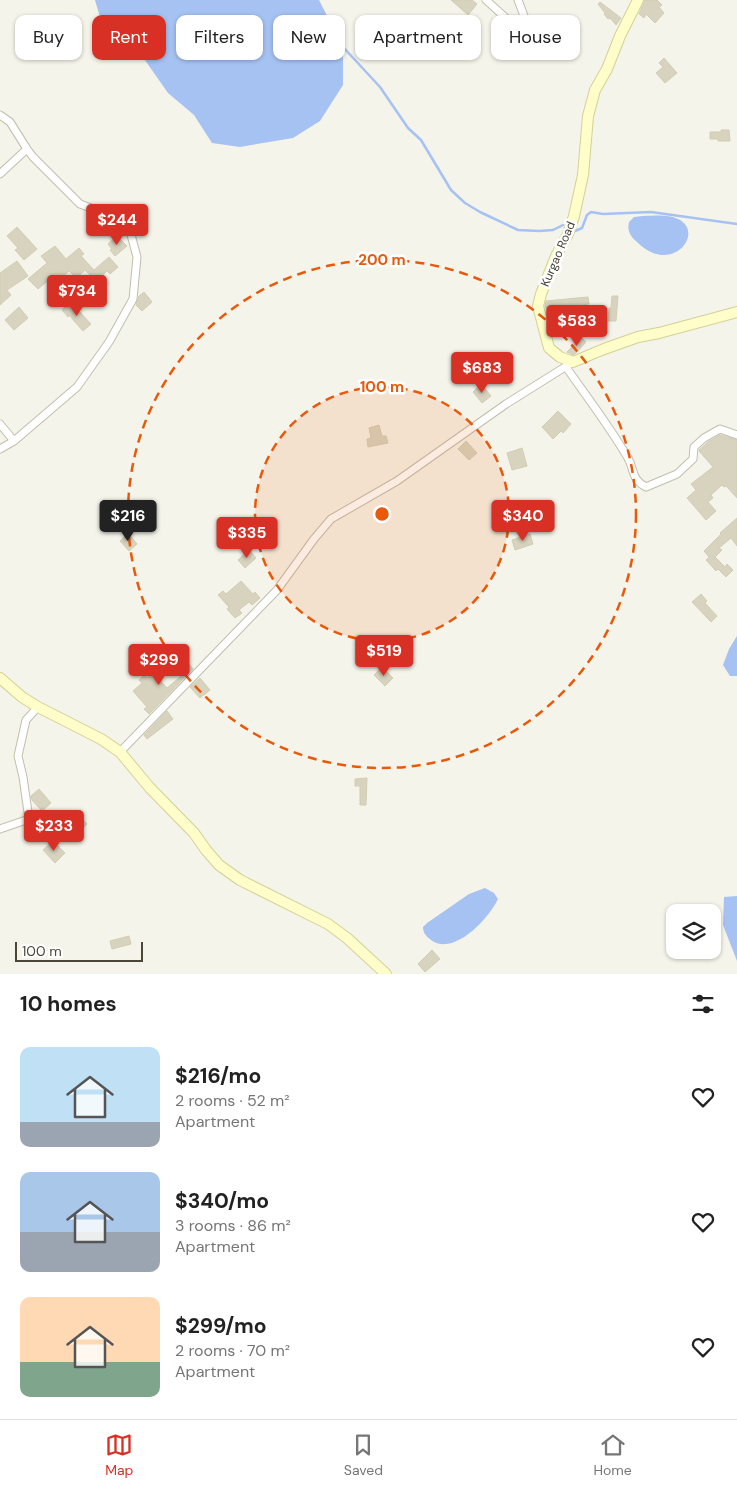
<!DOCTYPE html>
<html lang="en">
<head>
<meta charset="utf-8">
<style>
  :root { --surface:#fff; --page:#f6f6f6; --text:#222; --muted:#767676; --line:#e0e0e0; --accent:#d93025 }
  body { margin:0; font-family:"DM Sans",sans-serif; background:var(--page); color:var(--text); height:100vh; display:flex; flex-direction:column; font-size:19px; white-space:nowrap }
  * { box-sizing:border-box; margin:0 }
  p { font-size:16px; color:var(--muted) }
  .icon { flex:none; width:28px; height:28px; fill:none; stroke:currentColor; stroke-width:2; stroke-linecap:round; stroke-linejoin:round }
  .map { position:relative; height:974px; overflow:hidden }
  .panel { display:flex; flex-direction:column; background:var(--surface); flex:1 }
  .panel>* { flex:none }
  .top-card { position:absolute; left:15px; top:15px; width:708px; height:45px; display:flex; gap:10px }
  .fabs { position:absolute; left:666px; top:904px; display:grid; gap:10px }
  .fabs a { display:grid; place-items:center; width:55px; height:55px; border-radius:10px; background:var(--surface); box-shadow:0 1px 4px #0004; font-size:25px }
  .scale { position:absolute; left:15px; bottom:12px; width:128px; box-sizing:border-box; padding-left:5px; border:2px solid #4a4738; border-top:0; font-size:14px; line-height:18px; white-space:nowrap; color:#4a4738; -webkit-text-stroke:4px #fff; paint-order:stroke }
  .price { position:absolute; translate:-50% -42px; padding:0 11px; border-radius:5px; background:var(--accent); color:#fff; font-size:16px; line-height:32px; filter:drop-shadow(0 1px 2px #0008) }
  .price::after { content:''; position:absolute; left:50%; top:30px; width:15px; height:11px; margin-left:-8px; background:inherit; clip-path:polygon(0 0,100% 0,50% 100%) }
  .price.active { background:#222; color:#fff }
  ul { padding:0; list-style:none }
  li { display:flex; align-items:center; gap:15px; height:125px; padding:0 20px }
  li span { display:grid; place-items:center; flex:none; width:140px; height:100px; border-radius:10px; color:#555 }
  li>.icon { margin-inline-start:auto }
  span .icon { width:60px; height:60px; fill:#fffc; stroke-width:1 }
  li b { font-size:21px }
  h2 { display:flex; justify-content:space-between; align-items:center; height:60px; padding:0 20px; font-size:21px }
  .pill { padding:0 18px; border-radius:10px; background:var(--surface); box-shadow:0 1px 4px #0004; font-size:18px; line-height:45px }
  .pill.active { background:var(--accent); color:#fff }
  .dock { display:flex; justify-content:space-around; align-items:center; height:70px; border-top:1px solid var(--line); background:var(--surface); font-size:14px; color:var(--muted) }
  .dock a { display:grid; justify-items:center; gap:2px }
  .dock .active { color:var(--accent) }
  .map>svg:first-child { display:block }
  .water { fill:#a6c2f2 }
  .lines { fill:none; stroke-linecap:round; stroke-linejoin:round }
  .stream { stroke:#a6c2f2; stroke-width:2.5 }
  .building { fill:#d7d3bf; stroke:#d2cdb2 }
  .street-casing { stroke:#c1bfac; stroke-width:9 }
  .secondary-casing { stroke:#d3d197; stroke-width:12 }
  .street { stroke:#fff; stroke-width:7 }
  .secondary { stroke:#fffeca; stroke-width:10 }
  .ring { fill:none; stroke:#e8590c; stroke-width:2.5; stroke-dasharray:9 6 }
  .labels { text-anchor:middle; stroke-width:5; stroke-linejoin:round; paint-order:stroke }
  .street-label { font-size:12px; fill:#4a4738; stroke:#fff }
  .centre { fill:#e8590c; stroke:#fff; stroke-width:2.5 }
  .ring-label { font-size:15px; text-anchor:middle; font-weight:bold; fill:#e8590c; stroke:#fff; stroke-width:5; stroke-linejoin:round; paint-order:stroke }
</style>
</head>
<body>
<div class="map">
<svg width="737" height="974" viewBox="0 0 737 974">
  <rect width="100%" height="100%" fill="#f5f4ea"/>
  <path class="water" d="M95,0H319L343,47V85L320,121L293,138L240,147L212,143L194,115L168,93L140,53L100,17Z
    M643,216C654,216 668,214 678,219C706,232 672,277 637,242C630,236 627,231 629,222L634,217Z
    M737,636V676H730L723,665L729,649Z
    M485,888L494,893L498,899C489,918 454,957 431,940C426,936 423,933 423,927L427,923L469,894Z
    M737,896V961L723,925L724,897Z"/>
  <g class="lines">
    <path class="stream" d="M343,47L380,87L408,128L421,140L451,190L465,203L480,212L518,230L539,231L553,230L563,225
      M575,231L582,228L587,215L591,212L603,214L651,212L737,224"/>
  </g>
  <path class="building" d="M451,0H472L477,4L468,15Z
    M645,0H657L662,5L659,7L664,13L655,23L646,14L644,18L639,14Z
    M600,2L621,18L616,25L610,18L608,19L604,14L605,13L598,4Z
    M664,58L677,73L665,83L656,73L663,67L659,63Z
    M721,130H729L730,141H718V139H710V132H721Z
    M17,227L37,249L24,260L15,250L18,248L7,236Z
    M117,236L127,246L115,256L110,250L112,249L108,244Z
    M55,246L66,259L79,248L84,254L81,256L94,270L109,257L118,267L110,274L107,271L96,281L85,270L76,278L69,271L54,284L50,279L38,289L28,279L47,263L41,256Z
    M17,261L28,276L7,290L11,295L0,305V273Z
    M144,292L152,302L142,311L136,305L139,296Z
    M612,296H618L616,321H608L609,308H611Z
    M588,297L589,304L556,308H546L545,306L546,301Z
    M69,303L77,311L78,310L91,324L83,331L69,315L68,317L62,310Z
    M19,307L28,318L14,330L5,320Z
    M581,337L586,342L576,353L573,355L567,352Z
    M481,384L491,396L482,403L473,392Z
    M558,411L571,424L563,433L561,431L553,439L542,427Z
    M379,425L382,436H386L388,443L368,447L367,439L371,438L369,428Z
    M720,435L737,440V498L726,486L724,487L722,485L711,495L713,498L708,502L716,511L706,520L687,498L696,490L691,484L713,467L699,451V450L708,442Z
    M466,441L477,453L469,460L458,449Z
    M522,448L527,466L512,470L507,453Z
    M737,518V546L731,538L719,548L722,550L715,557L725,567L727,564L733,570L726,577L718,569L716,571L706,560L709,557L704,551L721,534L720,533Z
    M128,533L137,544L129,551L120,541Z
    M530,534L533,544L515,550L512,540Z
    M249,550L256,558L245,568L238,560Z
    M241,581L253,594L255,592L260,598L252,605L249,602L239,610L242,613L235,618L227,609L229,607L218,595L223,591L226,594Z
    M701,594L707,601L705,603L717,616L711,622L692,602Z
    M177,650L193,669L149,714L144,709L147,707L133,691L142,683L139,680L144,675L147,678L153,673L167,688L186,672L171,655Z
    M382,667L393,678L385,686L374,675Z
    M200,678L210,690L200,698L190,687Z
    M167,711L173,719L147,739L144,735Z
    M367,778L366,805H360V786H355V779Z
    M39,789L51,803L42,811L32,800L31,796Z
    M77,813L87,824L77,834L66,823Z
    M53,841L65,853L55,863L43,850Z
    M129,936L131,944L112,949L110,941Z
    M432,950L440,959L425,972L418,964Z"/>
  <g class="lines">
    <g class="street-casing">
      <path id="street" d="M486,0L508,20L527,24L518,0
        M0,115L10,122L27,149L33,157L80,204L109,215L130,231L137,257L133,299L109,342L77,387L14,441L0,449
        M0,174L27,149
        M566,367C587,397 610,427 628,458C635,471 631,479 646,487L677,474L693,459L694,447L704,438L720,429L737,435
        M0,424L14,441
        M120,752L277,590L314,539L331,519L397,481L506,404L573,362
        M0,829L29,819L23,777L18,756L26,720L38,707"/>
    </g>
    <g class="secondary-casing">
      <path id="secondary" d="M638,0L620,36L607,69L595,90L588,116L583,175L574,216L568,234L556,256L541,294L538,306L549,348L560,357L573,362L604,349L638,337L659,333L737,312
        M0,678L22,697L38,707L101,739L120,752L150,788L194,833L206,850L219,865L240,880L328,924L347,938L386,974"/>
    </g>
    <use href="#street" class="street"/>
    <use href="#secondary" class="secondary"/>
  </g>
  <circle cx="382" cy="514" r="127" fill="#e8590c" fill-opacity=".12"/>
  <g class="ring">
    <circle cx="382" cy="514" r="127"/>
    <circle cx="382" cy="514" r="254"/>
  </g>
  <g class="labels">
    <g class="street-label">
      <text transform="translate(558 254) rotate(-67)" y="4">Kurgao Road</text>
    </g>
  </g>
  <circle cx="382" cy="514" r="8" class="centre"/>
  <g class="ring-label">
    <text x="382" y="265">200 m</text>
    <text x="382" y="392">100 m</text>
  </g>
</svg>
<div class="fabs">
<a><svg class="icon" aria-label="layers" viewBox="0 0 24 24"><path d="M12 4l9 5-9 5-9-5zM3 14l9 5 9-5"/></svg></a>
</div>
<div class="scale">100 m</div>
<b class="price" style="left:117px;top:246px">$244</b>
<b class="price" style="left:77px;top:317px">$734</b>
<b class="price" style="left:577px;top:347px">$583</b>
<b class="price" style="left:482px;top:394px">$683</b>
<b class="price active" style="left:128px;top:542px">$216</b>
<b class="price" style="left:523px;top:542px">$340</b>
<b class="price" style="left:247px;top:559px">$335</b>
<b class="price" style="left:384px;top:677px">$519</b>
<b class="price" style="left:159px;top:686px">$299</b>
<b class="price" style="left:54px;top:852px">$233</b>
<div class="top-card">
<a class="pill">Buy</a>
<a class="pill active">Rent</a>
<a class="pill">Filters</a>
<a class="pill">New</a>
<a class="pill">Apartment</a>
<a class="pill">House</a>
</div>
</div>
<section class="panel">
<h2>10 homes<svg class="icon" aria-label="filters" viewBox="0 0 24 24"><path d="M4 7h16M4 17h16"/><circle cx="9" cy="7" r="2"/><circle cx="15" cy="17" r="2"/></svg></h2>
<ul>
<li><span style="background:linear-gradient(#bfe0f5 75%,#9aa5b1 0)"><svg class="icon" aria-label="home" viewBox="0 0 24 24"><path d="M3 11l9-7 9 7M6 9v11h12V9"/></svg></span><div><b>$216/mo</b><p>2 rooms · 52 m²</p><p>Apartment</p></div><svg class="icon" aria-label="heart" viewBox="0 0 24 24"><path d="M12 20l-8-8c-3-5 5-10 8-4 3-6 11-1 8 4z"/></svg></li>
<li><span style="background:linear-gradient(#a9c7e8 60%,#9aa5b1 0)"><svg class="icon" aria-label="home" viewBox="0 0 24 24"><path d="M3 11l9-7 9 7M6 9v11h12V9"/></svg></span><div><b>$340/mo</b><p>3 rooms · 86 m²</p><p>Apartment</p></div><svg class="icon" aria-label="heart" viewBox="0 0 24 24"><path d="M12 20l-8-8c-3-5 5-10 8-4 3-6 11-1 8 4z"/></svg></li>
<li><span style="background:linear-gradient(#ffd9b3 65%,#7fa58c 0)"><svg class="icon" aria-label="home" viewBox="0 0 24 24"><path d="M3 11l9-7 9 7M6 9v11h12V9"/></svg></span><div><b>$299/mo</b><p>2 rooms · 70 m²</p><p>Apartment</p></div><svg class="icon" aria-label="heart" viewBox="0 0 24 24"><path d="M12 20l-8-8c-3-5 5-10 8-4 3-6 11-1 8 4z"/></svg></li>
</ul>
</section>
<nav class="dock">
<a class="active"><svg class="icon" aria-label="map" viewBox="0 0 24 24"><path d="M3 6l6-2 6 2 6-2v14l-6 2-6-2-6 2zM9 4v14M15 6v14"/></svg>Map</a>
<a><svg class="icon" aria-label="saved" viewBox="0 0 24 24"><path d="M7 4h10v16l-5-4-5 4z"/></svg>Saved</a>
<a><svg class="icon" aria-label="home" viewBox="0 0 24 24"><path d="M3 11l9-7 9 7M6 9v11h12V9"/></svg>Home</a>
</nav>
</body>
</html>
